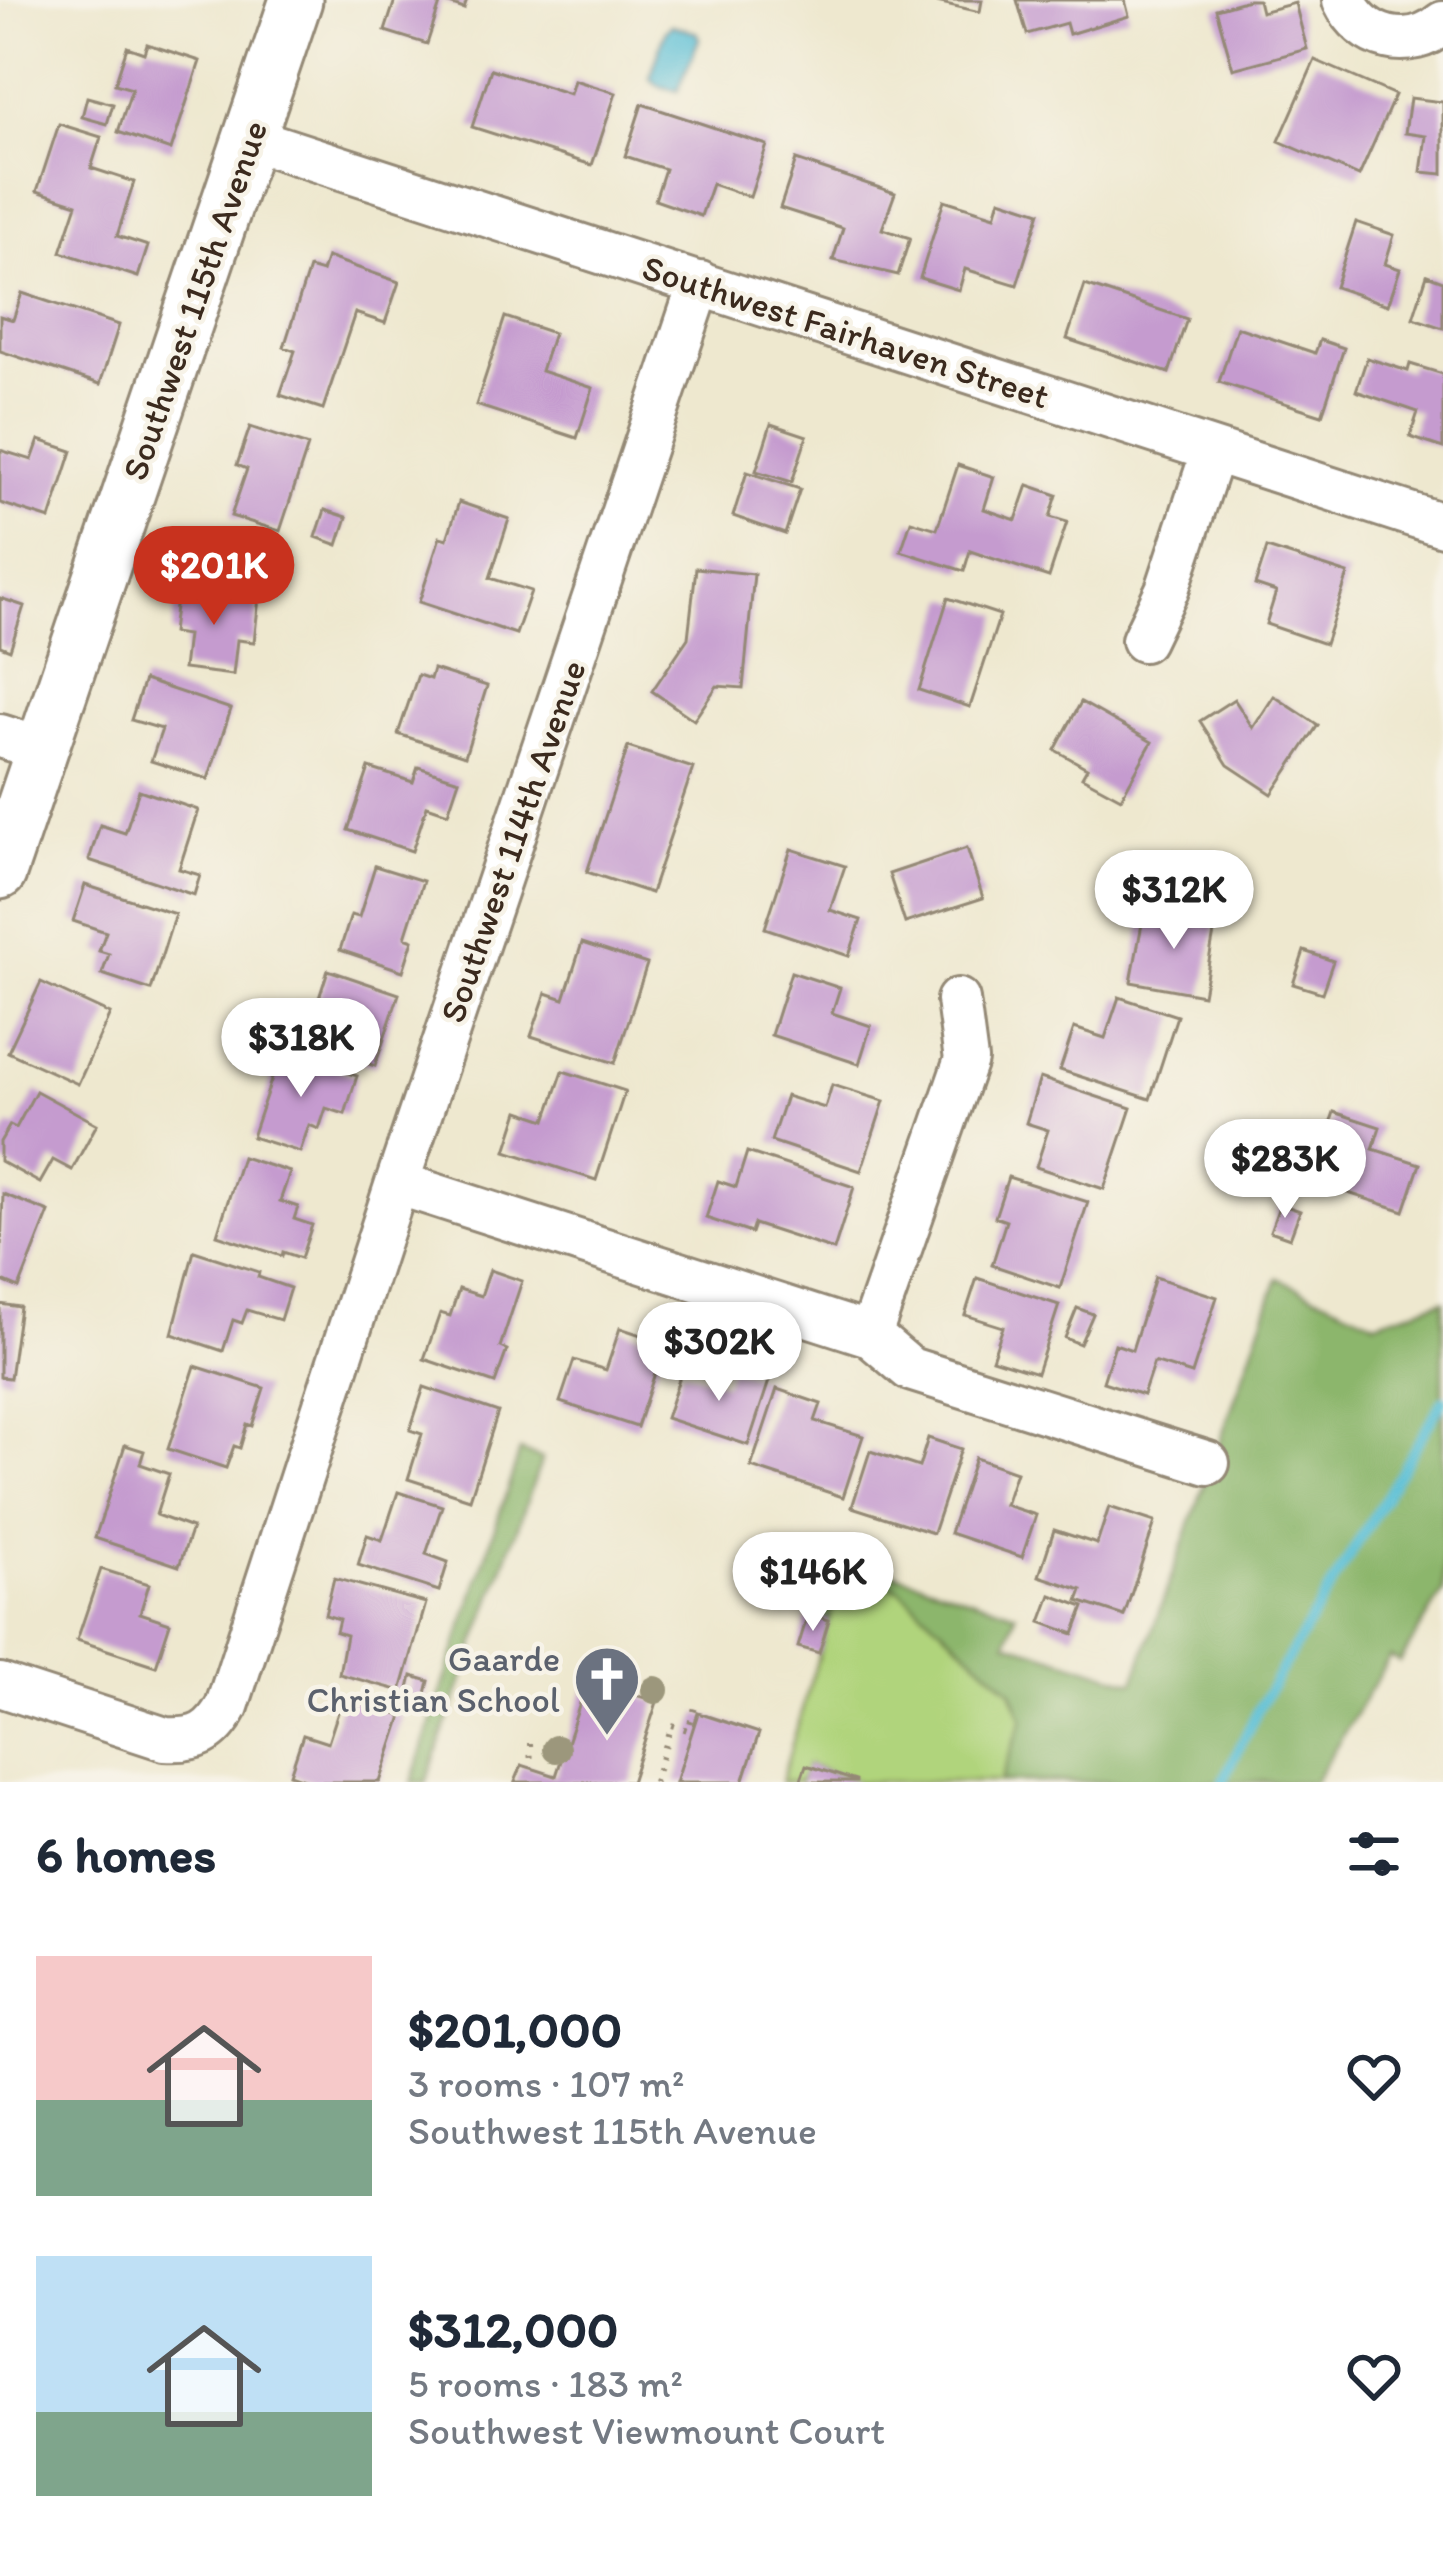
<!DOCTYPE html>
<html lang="en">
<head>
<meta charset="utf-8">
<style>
  :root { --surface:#fff; --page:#f2f2f3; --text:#1f2937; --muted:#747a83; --accent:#c8321e }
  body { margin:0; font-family:Itim,sans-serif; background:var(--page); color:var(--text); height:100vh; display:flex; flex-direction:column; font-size:45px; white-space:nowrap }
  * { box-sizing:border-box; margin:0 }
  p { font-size:39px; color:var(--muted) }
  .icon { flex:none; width:66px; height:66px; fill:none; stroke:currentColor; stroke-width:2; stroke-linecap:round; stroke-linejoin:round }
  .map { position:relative; height:1782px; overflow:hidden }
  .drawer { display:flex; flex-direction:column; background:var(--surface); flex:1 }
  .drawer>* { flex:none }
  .price { position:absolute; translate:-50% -102px; padding:0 27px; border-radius:42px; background:#fff; color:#222; font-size:39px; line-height:78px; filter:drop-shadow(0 3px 6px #0008) }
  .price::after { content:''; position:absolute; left:50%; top:72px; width:36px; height:27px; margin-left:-18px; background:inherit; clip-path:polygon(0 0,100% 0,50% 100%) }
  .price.current { background:var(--accent); color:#fff }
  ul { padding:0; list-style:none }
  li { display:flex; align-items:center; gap:36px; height:300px; padding:0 36px }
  li span { display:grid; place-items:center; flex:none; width:336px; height:240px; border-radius:0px; color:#555 }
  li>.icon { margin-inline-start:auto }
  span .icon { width:144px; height:144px; fill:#fffc; stroke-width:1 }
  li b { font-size:51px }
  h2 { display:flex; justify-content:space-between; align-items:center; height:144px; padding:0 36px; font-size:51px }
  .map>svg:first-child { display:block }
  .green { fill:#b0d47c; stroke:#767f4d; stroke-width:3 }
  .forest { fill:#8cb66c; stroke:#647045; stroke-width:3 }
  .water { fill:#57bed5; stroke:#49747a; stroke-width:3 }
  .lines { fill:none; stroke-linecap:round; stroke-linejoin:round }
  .stream { stroke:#57bed5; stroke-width:10 }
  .building { fill:#c59bcf }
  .minor-casing { stroke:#948976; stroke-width:48 }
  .tertiary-casing { stroke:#948976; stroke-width:57 }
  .path { stroke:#948976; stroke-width:6; stroke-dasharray:3 9; stroke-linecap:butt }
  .minor { stroke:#fff; stroke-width:42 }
  .tertiary { stroke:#fff; stroke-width:51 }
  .tree { fill:#9c977b }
  .labels { text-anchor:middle; stroke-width:9; stroke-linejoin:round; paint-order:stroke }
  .street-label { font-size:36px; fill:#3b2a1e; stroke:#f7f3e8 }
  .worship-label { font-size:36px; fill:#5b616d; stroke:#f7f3e8; text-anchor:end }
</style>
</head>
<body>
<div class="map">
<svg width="1443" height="1782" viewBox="0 0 1443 1782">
  <rect width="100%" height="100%" fill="#f7f3e8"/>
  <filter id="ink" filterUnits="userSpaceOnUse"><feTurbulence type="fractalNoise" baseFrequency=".00833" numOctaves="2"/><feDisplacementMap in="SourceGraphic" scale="24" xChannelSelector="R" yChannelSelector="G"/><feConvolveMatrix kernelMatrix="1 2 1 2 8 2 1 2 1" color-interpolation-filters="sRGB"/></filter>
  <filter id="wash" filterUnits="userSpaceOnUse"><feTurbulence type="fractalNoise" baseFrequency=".004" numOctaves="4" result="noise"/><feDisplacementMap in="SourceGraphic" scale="48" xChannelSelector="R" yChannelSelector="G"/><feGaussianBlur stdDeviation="2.7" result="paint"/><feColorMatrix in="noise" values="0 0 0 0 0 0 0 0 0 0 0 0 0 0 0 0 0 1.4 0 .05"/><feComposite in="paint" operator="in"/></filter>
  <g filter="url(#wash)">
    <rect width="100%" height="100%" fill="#eee8cf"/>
    <path class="green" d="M844,1568L899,1589L1011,1690L1023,1719L1000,1782H859L807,1765L800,1782H781Z"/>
    <path class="forest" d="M1278,1278L1376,1322L1443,1300V1592L1400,1662L1390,1657L1314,1782H1000L1023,1719L1011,1690L899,1589L844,1569L829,1620L808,1614L826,1551L1016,1613L1007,1642L1134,1682Z
      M520,1451L542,1459L426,1782H412Z"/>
    <path class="water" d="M672,25L697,33L699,39L678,91L659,86L650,78L666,30Z"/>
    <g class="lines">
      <path class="stream" d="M1223,1782L1259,1707L1443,1400"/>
    </g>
    <g id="blocks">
      <path class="building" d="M395,0H467L464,9L441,1L427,44L385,31Z
        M928,0H982L980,12Z
        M1017,0H1125L1129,16L1069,34L1066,23L1027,34Z
        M1248,0H1258L1261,12L1295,3L1307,49L1233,69L1216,9Z
        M147,44L200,61L171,150L118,132L132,89L115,84L127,47L144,53Z
        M1315,60L1395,95L1359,176L1279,141Z
        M491,69L570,94L574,80L616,93L592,165L472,127Z
        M87,97L113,104L107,124L82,117Z
        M1410,98L1443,102V174L1421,172L1426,136L1405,133Z
        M642,104L767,145L750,197L712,184L701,216L655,200L665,169L625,156Z
        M59,124L101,137L91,168L134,182L117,236L148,246L138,277L61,252L77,204L37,191Z
        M796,160L895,193L882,229L910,238L898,275L833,260L843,228L780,208Z
        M1000,199L1040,212L1017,285L965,269L959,290L920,278L944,200L995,216Z
        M1356,222L1394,235L1385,264L1400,269L1388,305L1335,287Z
        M327,257L399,282L385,323L355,313L323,409L280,395L295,351L284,347L309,268L322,272Z
        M1427,275L1443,281V328L1413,318Z
        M1085,285L1187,319L1169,373L1067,339Z
        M22,293L119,325L100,384L0,351V316L13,320Z
        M505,317L553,333L541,371L593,388L577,438L476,405Z
        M1237,327L1315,353L1320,340L1344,348L1322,415L1219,382Z
        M1367,358L1408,371L1410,364L1443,374V448L1410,437L1418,412L1356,391Z
        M771,424L807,436L792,482L756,471Z
        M250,427L308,446L280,531L231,516L247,469L237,465Z
        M39,440L72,451L50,519L0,503V450L32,460Z
        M958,465L994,477L984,509L1016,520L1028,485L1057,495L1050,517L1067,522L1049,577L970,551L964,571L901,551L911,521L937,529Z
        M747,472L800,489L785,534L733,516Z
        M459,502L509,519L490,578L531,591L516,634L419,602L440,537L447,539Z
        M325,510L347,517L338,545L316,537Z
        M1267,548L1348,574L1325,644L1266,624L1276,592L1255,585Z
        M696,568L754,574L743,688L717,686L694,720L652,691L688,638Z
        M177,589L259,598L254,642L237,640L233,675L183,669L187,635L172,633Z
        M0,598L24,606L10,650L0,646Z
        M948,598L1000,615L970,707L919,690Z
        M433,669L487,686L465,756L398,734L418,675L430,679Z
        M144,680L231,709L208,779L151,761L162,729L131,720Z
        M1274,696L1318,725L1272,794L1228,765L1200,721L1234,699L1253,728Z
        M1081,702L1152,742L1121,798L1082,777L1087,768L1055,750Z
        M628,747L693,768L651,893L587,872Z
        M418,767L459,780L448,813L427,806L412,851L348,830L369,768L413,782Z
        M139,790L198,810L179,869L200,875L194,895L89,860L100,825L125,833Z
        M967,848L983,898L905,923L889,874Z
        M791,849L845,866L830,910L861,920L849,956L765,928Z
        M375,866L423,881L405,937L413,940L403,971L340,950L351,915L359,917Z
        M85,885L175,914L151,990L102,974L109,954L99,951L106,932L73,921Z
        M1145,908L1216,921L1203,995L1131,982Z
        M582,943L647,964L615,1063L531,1036L546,993L564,999Z
        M1304,951L1333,961L1322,993L1293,984Z
        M328,970L399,994L375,1066L305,1042Z
        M791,972L840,988L832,1013L871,1026L859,1064L771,1035Z
        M41,982L110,1014L78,1084L8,1052Z
        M1119,997L1177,1016L1150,1099L1060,1070L1074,1028L1105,1038Z
        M281,1051L357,1076L345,1114L326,1108L319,1129L309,1125L300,1152L252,1137Z
        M563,1071L625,1091L596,1180L506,1151L519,1111L546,1120Z
        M1040,1078L1131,1108L1104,1189L1036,1167L1048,1130L1026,1123Z
        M832,1085L884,1101L861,1171L771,1141L786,1096L825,1108Z
        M36,1091L97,1124L72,1170L53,1160L40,1183L0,1161V1142L10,1125L16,1128Z
        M1334,1112L1380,1127L1373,1149L1420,1164L1404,1211L1311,1181Z
        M747,1152L854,1187L834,1250L754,1224L751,1233L706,1218L718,1181L736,1187Z
        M242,1157L290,1172L280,1201L298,1207L294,1219L312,1225L301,1258L283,1252L282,1256L217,1235Z
        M1008,1177L1088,1202L1060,1288L992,1265L1006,1221L995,1217Z
        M3,1194L49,1212L19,1288L0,1280Z
        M1280,1204L1300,1211L1290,1238L1270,1231Z
        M194,1251L259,1272L258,1277L290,1288L280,1320L247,1310L242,1323L233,1320L223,1351L172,1334Z
        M490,1270L522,1281L500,1347L507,1350L495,1383L424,1359L440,1313L450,1316L459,1289L481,1296Z
        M1155,1277L1217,1297L1192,1374L1154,1362L1143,1395L1103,1382L1115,1344L1132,1350Z
        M977,1278L1059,1305L1037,1373L992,1359L1003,1327L965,1315Z
        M0,1304L20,1307L10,1378L0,1377Z
        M1077,1308L1093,1314L1080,1344L1065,1338Z
        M620,1328L665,1343L637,1427L560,1402L574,1360L606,1370Z
        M195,1366L264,1388L252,1426L247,1424L240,1448L234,1446L226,1468L168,1449Z
        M730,1368L769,1381L748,1445L666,1418L682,1370L725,1384Z
        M424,1387L498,1412L470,1499L408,1479L422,1434L410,1430Z
        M777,1389L821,1404L815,1421L863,1436L843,1497L751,1467Z
        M928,1438L961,1449L933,1533L852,1507L870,1451L919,1467Z
        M125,1445L144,1451L140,1464L169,1474L156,1515L192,1528L179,1566L95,1538Z
        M975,1458L1016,1472L1005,1505L1036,1515L1022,1557L950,1533Z
        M398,1492L442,1506L426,1554L448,1562L439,1591L358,1565L367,1535L382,1540Z
        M1109,1507L1155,1522L1124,1616L1078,1601L1082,1590L1039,1576L1054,1530L1097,1544Z
        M101,1569L149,1584L140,1613L170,1623L156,1666L77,1640Z
        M334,1578L426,1603L401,1691L339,1674L346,1635L336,1632L339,1619L325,1615Z
        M1051,1595L1084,1607L1074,1634L1041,1622Z
        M808,1614L829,1620L819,1653L798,1647Z
        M412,1676L429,1681L423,1706L406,1702Z
        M588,1679L657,1702L631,1782H515L522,1765L556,1776Z
        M343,1697L402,1716L380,1782H313L290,1774L303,1735L328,1743Z
        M698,1713L759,1733L743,1782H676Z
        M806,1765L856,1781V1782H800Z"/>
    </g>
  </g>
  <g filter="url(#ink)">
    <use href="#blocks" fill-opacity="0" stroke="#948976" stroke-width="3"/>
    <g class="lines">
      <g class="minor-casing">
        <path id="minor" d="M1344,0C1363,40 1409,52 1443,23
          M249,138L1443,525
          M1143,640L1167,590L1213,451
          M0,736L41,749
          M397,1183L870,1335L910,1369L1208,1463
          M870,1335L966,1060L958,1000
          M0,1685L165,1739C197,1741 212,1734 227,1706L397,1183L700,283"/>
      </g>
      <g class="tertiary-casing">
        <path id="tertiary" d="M0,873L296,0"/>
      </g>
      <path class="path" d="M624,1691L632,1666
        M530,1743L531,1768
        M654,1782L672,1725L688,1730L697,1701"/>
      <use href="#minor" class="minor"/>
      <use href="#tertiary" class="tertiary"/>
    </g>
    <g class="tree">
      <circle cx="613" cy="1680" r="14"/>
      <circle cx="655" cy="1690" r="14"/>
      <circle cx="556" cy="1749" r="14"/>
    </g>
  </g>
  <defs>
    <g id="church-pin" transform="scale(3.45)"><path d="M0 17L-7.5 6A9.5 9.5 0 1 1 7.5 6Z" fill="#6b7280" stroke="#f7f3e8"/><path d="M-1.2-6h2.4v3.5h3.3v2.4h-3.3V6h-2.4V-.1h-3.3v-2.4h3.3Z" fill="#fff"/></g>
  </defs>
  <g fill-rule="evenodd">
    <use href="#church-pin" x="607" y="1679"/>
  </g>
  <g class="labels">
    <g class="street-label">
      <text transform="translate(194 300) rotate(-71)" y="13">Southwest 115th Avenue</text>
      <text transform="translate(846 331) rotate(18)" y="13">Southwest Fairhaven Street</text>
      <text transform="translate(512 841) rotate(-71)" y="13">Southwest 114th Avenue</text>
    </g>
    <g class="worship-label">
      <text x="560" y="1671">Gaarde<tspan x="560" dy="41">Christian School</tspan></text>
    </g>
  </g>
</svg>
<b class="price current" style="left:214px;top:628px">$201K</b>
<b class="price" style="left:1174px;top:952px">$312K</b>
<b class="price" style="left:301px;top:1100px">$318K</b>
<b class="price" style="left:1285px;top:1221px">$283K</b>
<b class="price" style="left:719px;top:1404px">$302K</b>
<b class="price" style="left:813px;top:1634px">$146K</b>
</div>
<section class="drawer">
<h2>6 homes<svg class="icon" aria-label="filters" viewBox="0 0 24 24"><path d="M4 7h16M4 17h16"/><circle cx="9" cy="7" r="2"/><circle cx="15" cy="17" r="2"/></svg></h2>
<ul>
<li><span style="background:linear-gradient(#f6c9c9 60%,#7fa58c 0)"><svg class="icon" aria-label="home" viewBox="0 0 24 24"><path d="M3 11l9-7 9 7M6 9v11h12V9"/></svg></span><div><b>$201,000</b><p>3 rooms · 107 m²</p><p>Southwest 115th Avenue</p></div><svg class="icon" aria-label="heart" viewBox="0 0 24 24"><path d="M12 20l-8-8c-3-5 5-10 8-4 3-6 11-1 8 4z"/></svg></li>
<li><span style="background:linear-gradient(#bfe0f5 65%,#7fa58c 0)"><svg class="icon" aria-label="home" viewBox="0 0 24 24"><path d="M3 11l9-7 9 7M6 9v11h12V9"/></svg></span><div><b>$312,000</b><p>5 rooms · 183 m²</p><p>Southwest Viewmount Court</p></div><svg class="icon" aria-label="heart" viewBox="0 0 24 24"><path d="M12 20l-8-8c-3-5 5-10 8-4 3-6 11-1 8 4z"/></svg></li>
</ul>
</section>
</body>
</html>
